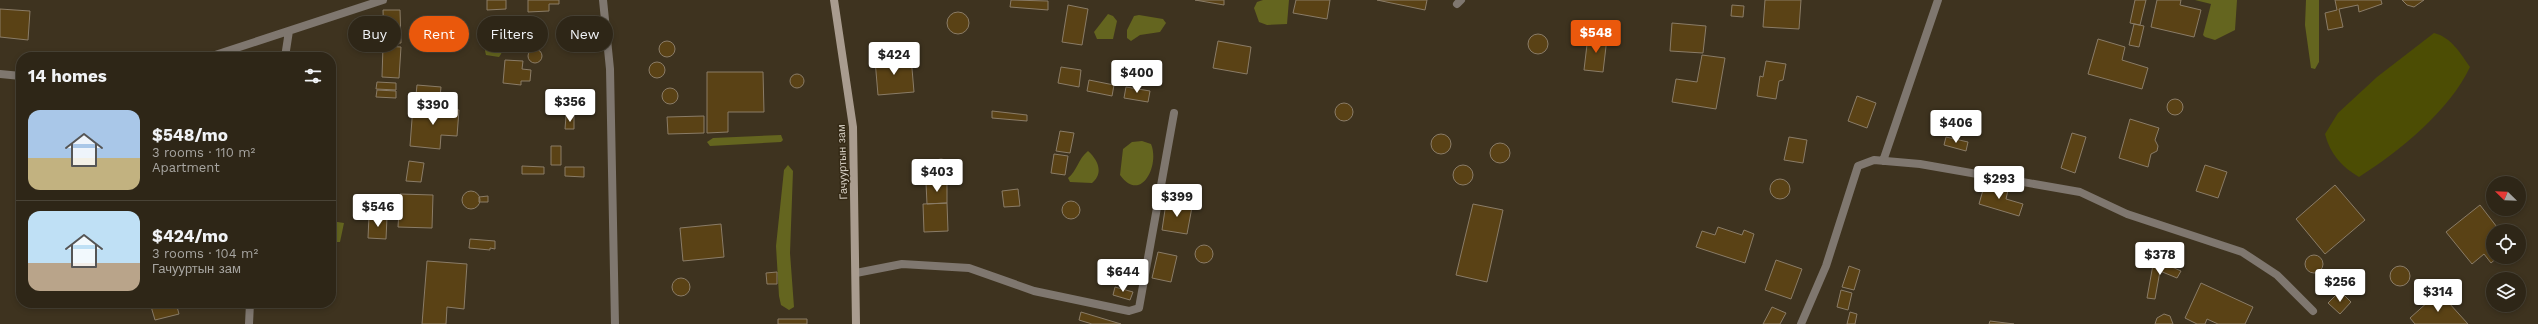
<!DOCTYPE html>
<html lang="en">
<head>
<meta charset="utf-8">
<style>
  :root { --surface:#2e2617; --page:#3a3224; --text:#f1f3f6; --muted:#a7a5a1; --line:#494336; --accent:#ea580c }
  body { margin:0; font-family:"Work Sans",sans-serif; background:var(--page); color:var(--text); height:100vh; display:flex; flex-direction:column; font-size:15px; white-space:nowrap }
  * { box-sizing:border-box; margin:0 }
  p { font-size:13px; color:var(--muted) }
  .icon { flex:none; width:22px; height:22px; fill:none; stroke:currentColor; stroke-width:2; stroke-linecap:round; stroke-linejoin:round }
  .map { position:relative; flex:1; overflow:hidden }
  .drawer { position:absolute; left:16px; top:52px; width:320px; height:256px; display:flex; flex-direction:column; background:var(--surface); border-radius:16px; box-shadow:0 2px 6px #0003,0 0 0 1px var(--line) }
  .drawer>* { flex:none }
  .hud { position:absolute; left:348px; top:16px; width:380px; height:36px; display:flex; gap:8px }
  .needle { width:26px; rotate:293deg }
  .tools { position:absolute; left:2486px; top:176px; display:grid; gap:8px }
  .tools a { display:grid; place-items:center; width:40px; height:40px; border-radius:50%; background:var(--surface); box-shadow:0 2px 6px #0003,0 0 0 1px var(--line); font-size:20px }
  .price { position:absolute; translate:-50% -34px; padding:0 9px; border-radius:4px; background:#fff; color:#222; font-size:13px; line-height:26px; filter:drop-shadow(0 1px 2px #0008) }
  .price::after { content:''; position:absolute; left:50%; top:24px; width:12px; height:9px; margin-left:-6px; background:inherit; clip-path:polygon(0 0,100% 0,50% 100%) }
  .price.active { background:var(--accent); color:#fff }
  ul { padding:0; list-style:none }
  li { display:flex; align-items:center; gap:12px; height:100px; padding:0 12px }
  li+li { border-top:1px solid var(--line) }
  li span { display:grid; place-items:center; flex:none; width:112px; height:80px; border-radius:12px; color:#555 }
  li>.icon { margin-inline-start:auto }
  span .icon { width:48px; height:48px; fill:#fffc; stroke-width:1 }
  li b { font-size:17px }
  h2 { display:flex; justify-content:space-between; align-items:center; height:48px; padding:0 12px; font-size:17px }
  .pill { padding:0 14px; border-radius:18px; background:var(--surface); box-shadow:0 2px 6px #0003,0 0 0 1px var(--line); font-size:14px; line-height:36px }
  .pill.active { background:var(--accent); color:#fff }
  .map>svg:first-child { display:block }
  .green { fill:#4c4d04 }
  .forest { fill:#64651f }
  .building { fill:#5a4215; stroke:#8a7c67 }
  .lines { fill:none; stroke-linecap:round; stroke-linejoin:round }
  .minor { stroke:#7f776f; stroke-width:8 }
  .secondary { stroke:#a99c8f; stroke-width:8 }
  .labels { text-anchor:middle; stroke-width:3; stroke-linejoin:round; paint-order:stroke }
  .street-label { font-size:11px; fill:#d9d2c6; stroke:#342915 }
</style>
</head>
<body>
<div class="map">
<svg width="2538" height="324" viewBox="0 0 2538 324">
  <rect width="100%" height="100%" fill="#3e331f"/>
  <path class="green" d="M2434,33C2451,37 2461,54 2470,67C2450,110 2399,152 2359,177C2342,167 2330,154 2325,134L2338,113L2377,77Z"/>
  <path class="forest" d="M1263,0H1289L1287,24L1267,25L1259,22L1254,8L1257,2Z
    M2195,0H2237L2235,30L2215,40L2205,37L2203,35L2211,4Z
    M2306,0H2319V62L2315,69L2311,68L2305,25Z
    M1108,14L1113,16L1117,21L1113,39H1097L1094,32Z
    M1139,15L1163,19L1166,23L1160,32L1140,35L1131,41L1127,38V30L1134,16Z
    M494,30L504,32C507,41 504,50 499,57L486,55C483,46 485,35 494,30Z
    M781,135L783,140L781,142L710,146L707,142L713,138Z
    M1142,141L1151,144C1160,165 1141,204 1120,175L1123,149L1132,142Z
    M1088,151C1098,160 1104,173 1092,183L1070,182L1068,178C1077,171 1078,159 1088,151Z
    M788,165L793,171L790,253L794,307L789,310L781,305L779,296L776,246L784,170Z
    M331,221L344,223L340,242H331Z"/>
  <path class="building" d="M487,0H506V9L487,10Z
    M528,0H559V4H549V11L528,12Z
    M1011,0L1048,1V10L1010,7Z
    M1195,0H1224V5Z
    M1296,0H1330L1327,19L1293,13Z
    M1377,0H1427L1425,10Z
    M1765,0H1801L1799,29L1763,27Z
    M2135,0H2146L2140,25L2130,23Z
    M2157,0H2181L2180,5L2201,10L2194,37L2151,27Z
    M2335,0H2381L2382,4L2359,12L2358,5L2339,9L2343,27L2328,30L2325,13L2337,10Z
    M2402,0H2424L2414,7L2407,5Z
    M1068,5L1088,9L1082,45L1062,42Z
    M1732,5L1744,6L1743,17L1731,16Z
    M0,9L30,11L28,40L0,37Z
    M383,10H400L401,43L384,44Z
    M947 23a11 11 0 1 1 22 0a11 11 0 1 1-22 0Z
    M1672,23L1706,26L1703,53L1670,51Z
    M2134,24L2144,26L2139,47L2129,45Z
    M1528 44a10 10 0 1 1 20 0a10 10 0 1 1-20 0Z
    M1588,36L1607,38L1603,72L1584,70Z
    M2098,39L2125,47L2122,60L2148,68L2142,89L2088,74Z
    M659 49a8 8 0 1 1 16 0a8 8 0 1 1-16 0Z
    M1218,41L1251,47L1247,74L1213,68Z
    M383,46L401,47L399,78L382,77Z
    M528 56a7 7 0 1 1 14 0a7 7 0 1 1-14 0Z
    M1702,55L1725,58L1716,109L1672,102L1676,79L1697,82Z
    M911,57L914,92L878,95L875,60Z
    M505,60L523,61L522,69L531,70L530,81H521V85L503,83Z
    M1766,61L1786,64L1783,80L1779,81L1776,99L1757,96L1760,76L1763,77Z
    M649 70a8 8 0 1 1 16 0a8 8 0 1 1-16 0Z
    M1061,67L1081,70L1079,87L1058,83Z
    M707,72H763L764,112H728V132L707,133Z
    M790 81a7 7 0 1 1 14 0a7 7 0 1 1-14 0Z
    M1089,80L1114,85L1112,96L1087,91Z
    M377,82L396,83V90L376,89Z
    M417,85L441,87L439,107L415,105Z
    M1126,87L1150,91L1148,102L1124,98Z
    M662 96a8 8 0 1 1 16 0a8 8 0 1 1-16 0Z
    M377,90L396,91V98L376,97Z
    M1857,96L1876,103L1867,128L1848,121Z
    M2167 107a8 8 0 1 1 16 0a8 8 0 1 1-16 0Z
    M1335 112a9 9 0 1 1 18 0a9 9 0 1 1-18 0Z
    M413,106L459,110L457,136L441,135L440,149L410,146Z
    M992,111L1027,115V121L992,118Z
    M566,116H574V129H565Z
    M704,116V133L668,134L667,117Z
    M2130,119L2159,128L2155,140L2158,146L2157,151L2151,154L2148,167L2119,158Z
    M1060,131L1074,133L1070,153L1056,151Z
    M2072,133L2086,137L2075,173L2061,168Z
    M1431 144a10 10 0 1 1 20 0a10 10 0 1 1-20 0Z
    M1789,137L1807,140L1803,163L1784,160Z
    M1946,137L1968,142L1966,151L1944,145Z
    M1490 153a10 10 0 1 1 20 0a10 10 0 1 1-20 0Z
    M551,146H561V165H551Z
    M1054,154L1068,156L1065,175L1051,173Z
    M933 167a8 8 0 1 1 16 0a8 8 0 1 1-16 0Z
    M409,161L424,163L421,182L406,181Z
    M1453 175a10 10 0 1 1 20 0a10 10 0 1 1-20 0Z
    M2205,165L2227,172L2218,198L2196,191Z
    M522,166L544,167V174H522Z
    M565,167H584V177L565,176Z
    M1770 189a10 10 0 1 1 20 0a10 10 0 1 1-20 0Z
    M926,183H947V203L927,204Z
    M1985,183L2008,190L2006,199L2023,204L2019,216L1979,204Z
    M2335,185L2365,220L2325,254L2296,219Z
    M1018,189L1020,206L1004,207L1002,191Z
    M462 200a9 9 0 1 1 18 0a9 9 0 1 1-18 0Z
    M400,194L433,195L432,228L398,227Z
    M488,196V202H479V197Z
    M1062 210a9 9 0 1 1 18 0a9 9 0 1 1-18 0Z
    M947,203L948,231L924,232L923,204Z
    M1166,203L1192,207L1187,234L1162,230Z
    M1473,204L1503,210L1487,282L1456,275Z
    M2480,205L2500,231H2493V257H2498L2491,263L2484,254L2472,264L2446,232Z
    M369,216L387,217L386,239L368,238Z
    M721,224L724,257L683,261L680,228Z
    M1718,227L1742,235L1744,230L1754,234L1745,263L1696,247L1702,231L1715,235Z
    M470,239L495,241V249L490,248V250L469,248Z
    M1195 254a9 9 0 1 1 18 0a9 9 0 1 1-18 0Z
    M1158,252L1177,256L1171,282L1152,278Z
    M2305 264a9 9 0 1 1 18 0a9 9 0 1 1-18 0Z
    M2154,259L2181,271L2177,278L2160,271L2155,299L2147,298Z
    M1776,260L1802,269L1791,299L1765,290Z
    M427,261L467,264L464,309L447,307L446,324H422Z
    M2390 276a10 10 0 1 1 20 0a10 10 0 1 1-20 0Z
    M1849,266L1860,270L1854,290L1842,287Z
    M777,272V284H767L766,273Z
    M672 287a9 9 0 1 1 18 0a9 9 0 1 1-18 0Z
    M2201,283L2253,307L2245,324H2218L2207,319L2205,324H2197L2185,318Z
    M1115,287L1133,292L1130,300L1113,295Z
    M1841,290L1852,293L1848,310L1837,307Z
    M2340,291L2351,302L2340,314L2328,303Z
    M2439,292L2468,324H2415L2410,318Z
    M150,303H176L179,314L155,320Z
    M1772,307L1786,313L1780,324H1763Z
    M1081,312L1121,324H1092L1079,320Z
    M1850,312L1857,314L1855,324H1847Z
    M2164,314L2170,316L2173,324H2155L2157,318Z
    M778,319H807V324H778Z
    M1990,321L2014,324H1989Z"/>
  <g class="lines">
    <path class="minor" d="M603,0L610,69L615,324
      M1457,4L1461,0
      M209,57L383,0
      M285,57L289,31
      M0,74L21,76
      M1883,161L1938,0
      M856,273L902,264L969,268L1034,291L1129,311L1139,308L1174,113
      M249,324L250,303
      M1801,324L1826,266L1858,166L1874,160L1920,164L2080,192L2127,214L2242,252L2277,275L2313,311"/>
    <path class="secondary" d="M834,0L853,127L856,324"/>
  </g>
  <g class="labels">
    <g class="street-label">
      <text transform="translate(842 162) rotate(-92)" y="4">Гачууртын зам</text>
    </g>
  </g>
</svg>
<div class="tools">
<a><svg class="needle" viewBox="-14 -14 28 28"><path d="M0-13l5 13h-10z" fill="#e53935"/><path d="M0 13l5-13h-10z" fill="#a7a5a1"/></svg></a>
<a><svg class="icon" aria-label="locate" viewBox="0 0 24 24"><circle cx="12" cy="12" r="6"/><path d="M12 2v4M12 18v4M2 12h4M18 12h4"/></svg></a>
<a><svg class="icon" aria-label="layers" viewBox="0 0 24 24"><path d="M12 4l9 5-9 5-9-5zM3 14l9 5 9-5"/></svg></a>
</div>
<b class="price active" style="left:1596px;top:54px">$548</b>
<b class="price" style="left:894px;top:76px">$424</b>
<b class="price" style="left:1137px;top:94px">$400</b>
<b class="price" style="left:570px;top:123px">$356</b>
<b class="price" style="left:433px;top:126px">$390</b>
<b class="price" style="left:1956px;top:144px">$406</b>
<b class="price" style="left:937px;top:193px">$403</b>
<b class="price" style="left:1999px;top:200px">$293</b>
<b class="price" style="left:1177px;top:218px">$399</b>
<b class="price" style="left:378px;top:228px">$546</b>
<b class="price" style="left:2160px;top:276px">$378</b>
<b class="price" style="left:1123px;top:293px">$644</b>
<b class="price" style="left:2340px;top:303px">$256</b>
<b class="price" style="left:2438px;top:313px">$314</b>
<div class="hud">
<a class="pill">Buy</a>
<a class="pill active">Rent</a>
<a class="pill">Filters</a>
<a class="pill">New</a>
</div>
<section class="drawer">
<h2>14 homes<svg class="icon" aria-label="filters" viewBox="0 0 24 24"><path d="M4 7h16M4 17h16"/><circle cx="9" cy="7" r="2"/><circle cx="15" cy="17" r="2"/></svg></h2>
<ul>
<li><span style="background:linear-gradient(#a9c7e8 60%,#c2b280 0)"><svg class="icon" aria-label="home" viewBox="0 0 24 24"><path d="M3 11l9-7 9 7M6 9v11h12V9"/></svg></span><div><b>$548/mo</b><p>3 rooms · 110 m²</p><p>Apartment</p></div></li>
<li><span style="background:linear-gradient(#bfe0f5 65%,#b9a48a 0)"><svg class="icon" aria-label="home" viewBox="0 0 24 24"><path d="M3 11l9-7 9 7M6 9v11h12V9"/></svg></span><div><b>$424/mo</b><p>3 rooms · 104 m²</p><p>Гачууртын зам</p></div></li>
</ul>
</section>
</div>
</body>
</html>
